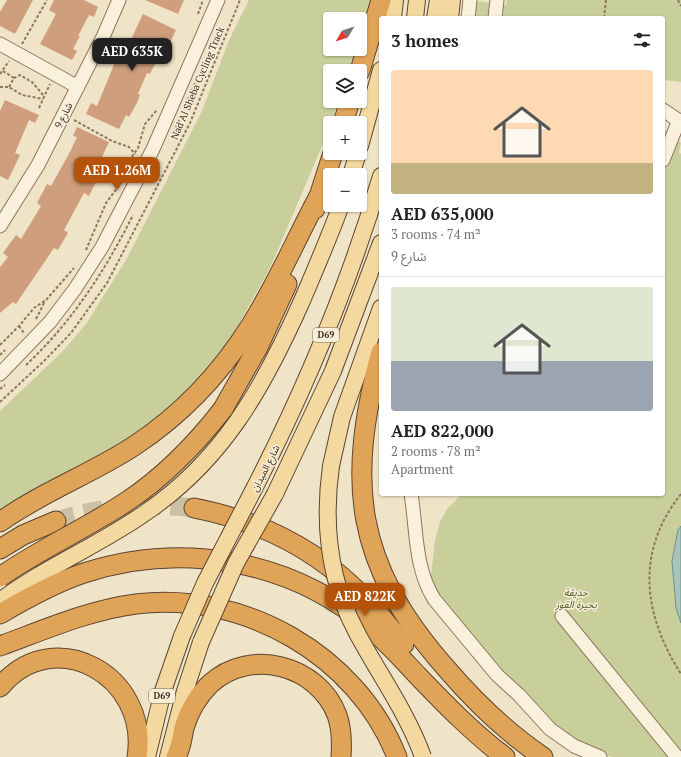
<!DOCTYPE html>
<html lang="en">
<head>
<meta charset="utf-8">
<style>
  :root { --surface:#fff; --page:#f6f6f6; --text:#202124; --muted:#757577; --line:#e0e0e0; --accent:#b45309 }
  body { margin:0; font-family:"PT Serif","Noto Sans Arabic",serif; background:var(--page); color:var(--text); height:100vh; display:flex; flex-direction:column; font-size:15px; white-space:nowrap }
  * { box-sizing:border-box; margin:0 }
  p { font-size:13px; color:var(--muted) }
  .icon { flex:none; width:22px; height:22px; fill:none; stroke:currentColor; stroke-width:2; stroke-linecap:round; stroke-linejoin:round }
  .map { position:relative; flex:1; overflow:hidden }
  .drawer { position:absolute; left:379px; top:16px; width:286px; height:480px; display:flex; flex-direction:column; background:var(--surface); border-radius:4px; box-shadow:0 1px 3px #0004 }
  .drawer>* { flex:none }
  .needle { width:26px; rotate:231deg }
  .buttons { position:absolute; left:323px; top:12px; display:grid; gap:8px }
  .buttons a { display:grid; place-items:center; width:44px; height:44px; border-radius:4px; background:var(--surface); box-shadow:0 1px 3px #0004; font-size:20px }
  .price { position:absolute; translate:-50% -34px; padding:0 9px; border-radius:8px; background:var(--accent); color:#fff; font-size:13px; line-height:26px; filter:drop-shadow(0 1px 2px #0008) }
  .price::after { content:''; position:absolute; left:50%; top:24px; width:12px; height:9px; margin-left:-6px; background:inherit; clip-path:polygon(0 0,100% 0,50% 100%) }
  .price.on { background:#222; color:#fff }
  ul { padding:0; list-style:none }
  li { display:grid; align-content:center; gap:8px; height:212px; padding:0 12px }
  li+li { border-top:1px solid var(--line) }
  li span { display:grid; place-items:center; height:124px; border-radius:4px; color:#555 }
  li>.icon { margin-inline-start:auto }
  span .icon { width:72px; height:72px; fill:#fffc; stroke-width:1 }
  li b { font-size:17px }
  h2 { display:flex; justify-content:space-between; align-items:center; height:48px; padding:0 12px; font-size:17px }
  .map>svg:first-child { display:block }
  .green { fill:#c9cf9b }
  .water { fill:#a9c4bc; stroke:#6f938a }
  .building { fill:#cf9f7d }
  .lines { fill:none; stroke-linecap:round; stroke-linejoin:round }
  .highway-tunnel { stroke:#ccc0a6; stroke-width:19; stroke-dasharray:19 10; stroke-linecap:butt }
  .minor-casing { stroke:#8d765c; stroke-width:15 }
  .major-casing { stroke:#5b4430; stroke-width:18 }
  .highway-casing { stroke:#5b4430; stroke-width:21 }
  .path { stroke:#8d765c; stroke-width:2; stroke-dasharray:3 2; stroke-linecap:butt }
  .minor { stroke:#faf1dc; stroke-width:13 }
  .major { stroke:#f3d9a0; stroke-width:16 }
  .highway { stroke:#e0a458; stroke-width:19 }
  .major-bridge-casing { stroke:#5b4430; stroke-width:18; stroke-linecap:butt }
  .highway-bridge-casing { stroke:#5b4430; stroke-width:21; stroke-linecap:butt }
  .major-bridge { stroke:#f3d9a0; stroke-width:16 }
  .highway-bridge { stroke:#e0a458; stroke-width:19 }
  .labels { text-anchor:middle; stroke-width:3; stroke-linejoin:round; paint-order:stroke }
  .shield { fill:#f7eed8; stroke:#756857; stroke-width:1 }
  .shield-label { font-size:9px; font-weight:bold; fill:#3d2e20 }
  .street-label { font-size:10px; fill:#3d2e20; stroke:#f7eed8 }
  .park-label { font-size:10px; font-style:italic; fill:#4d5a26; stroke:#f7eed8 }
</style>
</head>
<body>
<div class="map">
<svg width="681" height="757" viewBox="0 0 681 757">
  <rect width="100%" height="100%" fill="#f0e4c8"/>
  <path class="green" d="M249,0H371L360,38V19H330V49H357L350,71H330V101H339L322,146L271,266L225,349L185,395L127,440L0,514V411L62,352L86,324L126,260L201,113L230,38Z
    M507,0H681V82L663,80V18H473L475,1L506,5Z
    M663,128L681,143L679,152L681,154V757H612L593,752L550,724L502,672L439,596L431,576L435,540L440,522L447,509L462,494H663Z"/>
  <path class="water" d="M681,526V623L676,608L672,561L678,530Z"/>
  <path class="building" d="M7,0H33L15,34L0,26V12Z
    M54,0H84L98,7L94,17L89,15L78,36H80L73,49L77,51L72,60L40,44L56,14L49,10Z
    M145,0H184L178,14Z
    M143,14L176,30L167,49L163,47L150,74L147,73L138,94L140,95L137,103L129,117L126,115L119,129L86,114L91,103L97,106L120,50L125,52Z
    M5,100L39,115L35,123L29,120L15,153L20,155L8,180L0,176V111Z
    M77,127L109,142L102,157L106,158L99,176L89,196L84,193L64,230L68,233L58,250L54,248L16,304L13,302L0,313V267L8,257L3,253L16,235L21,239L41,206L37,203L47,184L51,186L70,152L77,137L73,136Z"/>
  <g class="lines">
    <path class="highway-tunnel" d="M56,521C102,507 146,502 194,508"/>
    <g class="minor-casing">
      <path id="minor" d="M468,18L470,0
        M495,18L497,0
        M0,44L78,87
        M663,110L681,122
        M663,160L679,120
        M0,226L38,165L103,37L119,0
        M0,374L50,322L75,289L102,247L153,149L218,0
        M411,494C417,530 414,566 434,599L497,675L519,695L550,729L574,746L600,757
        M562,616L677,757"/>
    </g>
    <g class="major-casing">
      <path id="major" d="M393,18L395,0
        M415,18L417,0
        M435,18L438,0
        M450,18L452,0
        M360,146L381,70
        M351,175L358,153
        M331,466L342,417L381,308
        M255,487C306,387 349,285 381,176
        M275,494L333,371L381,243
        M0,601C45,567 98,546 145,513C223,460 263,388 301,303C315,270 329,238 341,205
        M147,757L163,691L182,636
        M168,757L185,691L201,642"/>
    </g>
    <g class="highway-casing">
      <path id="highway" d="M360,71L381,0
        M343,123L350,101
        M315,209L333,153
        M381,352C346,482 354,563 445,667C474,701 506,732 543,757
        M223,409L258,347L287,284
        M194,508C261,521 320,551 366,600C380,614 391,630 404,644
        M0,522C42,492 91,474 134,446C181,415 221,373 251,325C277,284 296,239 319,196
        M0,549L23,535L56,521
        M0,614C27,598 54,583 84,573C182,541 291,560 369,627C387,642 402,659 418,676C446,705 473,733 505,757
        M0,646C44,630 89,610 136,604C244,591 357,655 397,757
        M0,687C54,622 150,676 137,757
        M176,757C181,748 182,738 184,728C189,711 198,696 210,684C250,647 318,665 337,715C342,729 342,743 341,757"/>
    </g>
    <path class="path" d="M678,0L681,6
      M198,14L203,0
      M604,18L606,0
      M22,44L47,0
      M3,71L14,78
      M0,74L9,61
      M0,87H9L22,95L43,99
      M9,87L14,78L20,75L32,82L44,96
      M39,108L50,84
      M74,120L112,141L129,147L135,154
      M174,132L196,81
      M86,250L106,203L121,183L125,166L138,148L145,124L157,110
      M36,319L45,301
      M19,326L24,333
      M0,345L19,326L34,308L46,300L74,268
      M0,355L5,350
      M26,365C72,322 105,271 133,215
      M0,389L5,385
      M0,402L44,361L71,333L107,283L190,123L240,0
      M681,494C635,552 643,614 681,674"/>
    <use href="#minor" class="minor"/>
    <use href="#major" class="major"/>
    <use href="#highway" class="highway"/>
    <g class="major-bridge-casing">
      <path id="major-bridge" d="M331,466C323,523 329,580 356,631C378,673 407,712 423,757
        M182,636L205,583L255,487
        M201,642L236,563L275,494"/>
    </g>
    <g class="highway-bridge-casing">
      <path id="highway-bridge" d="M0,577C40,549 85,529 126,502C164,477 195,445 223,409"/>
    </g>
    <use href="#major-bridge" class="major-bridge"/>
    <use href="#highway-bridge" class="highway-bridge"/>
  </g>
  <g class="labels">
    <g class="shield">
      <rect x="313" y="328" width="26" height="14" rx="3"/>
      <rect x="149" y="689" width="26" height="14" rx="3"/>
    </g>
    <g class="shield-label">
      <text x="326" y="338">D69</text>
      <text x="162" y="699">D69</text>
    </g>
    <g class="street-label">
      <text transform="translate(197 83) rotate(-67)" y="4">Nad Al Sheba Cycling Track</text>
      <text transform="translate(63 115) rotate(-63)" y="4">شارع 9</text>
      <text transform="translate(265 468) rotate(-63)" y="4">شارع الميدان</text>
    </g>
    <g class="park-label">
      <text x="576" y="596">حديقة<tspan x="576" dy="12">بحيرة القوز</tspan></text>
    </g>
  </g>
</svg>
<div class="buttons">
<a><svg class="needle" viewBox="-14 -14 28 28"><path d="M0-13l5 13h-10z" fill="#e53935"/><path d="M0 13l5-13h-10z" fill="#757577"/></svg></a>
<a><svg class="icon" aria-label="layers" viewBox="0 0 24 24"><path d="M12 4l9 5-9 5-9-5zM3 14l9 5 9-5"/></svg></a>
<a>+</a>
<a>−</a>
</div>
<b class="price on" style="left:132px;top:72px">AED 635K</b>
<b class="price" style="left:117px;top:191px">AED 1.26M</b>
<b class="price" style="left:365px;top:617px">AED 822K</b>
<section class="drawer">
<h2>3 homes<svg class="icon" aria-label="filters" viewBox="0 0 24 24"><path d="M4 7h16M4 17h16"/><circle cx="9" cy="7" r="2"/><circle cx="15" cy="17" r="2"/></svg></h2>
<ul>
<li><span style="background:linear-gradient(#ffd9b3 75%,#c2b280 0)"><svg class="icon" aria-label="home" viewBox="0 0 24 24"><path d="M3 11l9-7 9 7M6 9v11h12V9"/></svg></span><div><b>AED 635,000</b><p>3 rooms · 74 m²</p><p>شارع 9</p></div></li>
<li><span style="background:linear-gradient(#dfe7d0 60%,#9aa5b1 0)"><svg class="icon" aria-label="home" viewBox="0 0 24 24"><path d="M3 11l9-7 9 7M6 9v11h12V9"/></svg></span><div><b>AED 822,000</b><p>2 rooms · 78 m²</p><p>Apartment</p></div></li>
</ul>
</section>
</div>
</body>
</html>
